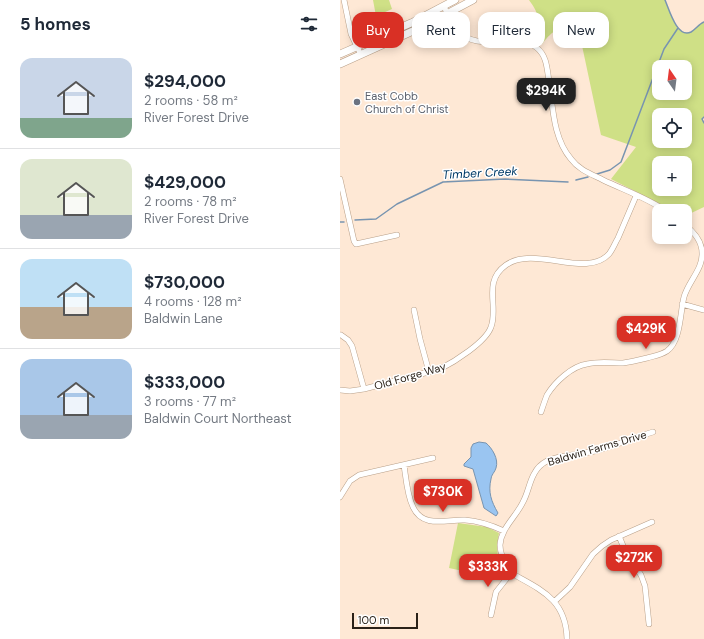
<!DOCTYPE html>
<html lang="en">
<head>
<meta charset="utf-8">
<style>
  :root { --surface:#fff; --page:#f6f6f7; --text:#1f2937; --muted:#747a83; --line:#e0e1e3; --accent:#d93025 }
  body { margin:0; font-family:"DM Sans",sans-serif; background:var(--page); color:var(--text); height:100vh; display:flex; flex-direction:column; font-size:15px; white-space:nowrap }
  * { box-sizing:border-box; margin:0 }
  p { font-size:13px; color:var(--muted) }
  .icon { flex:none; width:22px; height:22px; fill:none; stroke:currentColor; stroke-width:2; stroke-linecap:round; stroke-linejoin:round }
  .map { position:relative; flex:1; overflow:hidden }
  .panel { display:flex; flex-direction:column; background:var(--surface); width:340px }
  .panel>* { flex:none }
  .banner { position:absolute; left:12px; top:12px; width:292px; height:36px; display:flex; gap:8px }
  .needle { width:26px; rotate:346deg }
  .tools { position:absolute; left:312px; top:60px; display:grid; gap:8px }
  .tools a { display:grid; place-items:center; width:40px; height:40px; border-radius:8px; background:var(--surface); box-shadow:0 2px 10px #0003; font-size:20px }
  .scale { position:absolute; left:12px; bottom:10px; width:66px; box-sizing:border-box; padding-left:4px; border:2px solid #2a2118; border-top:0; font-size:11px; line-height:14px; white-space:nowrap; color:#2a2118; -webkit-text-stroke:3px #fff; paint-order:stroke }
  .price { position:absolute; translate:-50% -34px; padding:0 9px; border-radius:8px; background:var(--accent); color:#fff; font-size:13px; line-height:26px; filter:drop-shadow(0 1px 2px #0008) }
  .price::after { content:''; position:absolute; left:50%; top:24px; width:12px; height:9px; margin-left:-6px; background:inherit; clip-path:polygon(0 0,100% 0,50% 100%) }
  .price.selected { background:#222; color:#fff }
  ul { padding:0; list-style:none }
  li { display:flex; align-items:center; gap:12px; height:100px; padding:0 20px }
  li+li { border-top:1px solid var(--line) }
  li span { display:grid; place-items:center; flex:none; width:112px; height:80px; border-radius:12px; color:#555 }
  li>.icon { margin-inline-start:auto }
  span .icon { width:48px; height:48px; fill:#fffc; stroke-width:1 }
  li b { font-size:17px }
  h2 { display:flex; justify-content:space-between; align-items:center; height:48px; padding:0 20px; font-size:17px }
  .pill { padding:0 14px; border-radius:12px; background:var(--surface); box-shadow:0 2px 10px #0003; font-size:14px; line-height:36px }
  .pill.selected { background:var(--accent); color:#fff }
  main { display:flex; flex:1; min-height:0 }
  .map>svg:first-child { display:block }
  .green { fill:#cfe086; fill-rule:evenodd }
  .water { fill:#9ac5f1; stroke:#7894b0 }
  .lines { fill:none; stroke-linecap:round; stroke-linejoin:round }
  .stream { stroke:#7894b0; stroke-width:1.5 }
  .minor-casing { stroke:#b9a089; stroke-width:6 }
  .highway-casing { stroke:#b9a089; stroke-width:8 }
  .minor { stroke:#fff; stroke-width:5 }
  .highway { stroke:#fff; stroke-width:7 }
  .worship-dot { fill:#6b7280; stroke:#fff; stroke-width:1.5 }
  .labels { text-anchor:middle; stroke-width:3; stroke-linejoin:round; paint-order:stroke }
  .worship-label { font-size:11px; fill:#5b616d; stroke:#fff; text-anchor:start }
  .street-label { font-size:11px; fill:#2a2118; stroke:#fff }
  .water-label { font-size:12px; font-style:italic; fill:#003b68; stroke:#fff }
</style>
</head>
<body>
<main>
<section class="panel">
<h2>5 homes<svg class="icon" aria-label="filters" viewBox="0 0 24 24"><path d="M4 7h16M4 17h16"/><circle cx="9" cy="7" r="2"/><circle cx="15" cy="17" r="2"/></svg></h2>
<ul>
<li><span style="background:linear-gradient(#c9d6e8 75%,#7fa58c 0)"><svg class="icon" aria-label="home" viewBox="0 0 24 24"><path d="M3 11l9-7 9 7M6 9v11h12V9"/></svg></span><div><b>$294,000</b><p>2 rooms · 58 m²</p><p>River Forest Drive</p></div></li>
<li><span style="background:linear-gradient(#dfe7d0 70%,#9aa5b1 0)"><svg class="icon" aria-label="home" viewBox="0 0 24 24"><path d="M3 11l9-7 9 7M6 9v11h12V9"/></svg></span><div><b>$429,000</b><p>2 rooms · 78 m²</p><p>River Forest Drive</p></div></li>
<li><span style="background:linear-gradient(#bfe0f5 60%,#b9a48a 0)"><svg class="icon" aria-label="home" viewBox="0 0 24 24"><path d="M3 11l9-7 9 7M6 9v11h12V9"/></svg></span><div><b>$730,000</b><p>4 rooms · 128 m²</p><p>Baldwin Lane</p></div></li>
<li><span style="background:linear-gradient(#a9c7e8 70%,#9aa5b1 0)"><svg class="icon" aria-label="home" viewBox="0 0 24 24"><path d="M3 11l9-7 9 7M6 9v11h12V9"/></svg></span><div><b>$333,000</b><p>3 rooms · 77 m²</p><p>Baldwin Court Northeast</p></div></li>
</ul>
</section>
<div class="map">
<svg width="364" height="639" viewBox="0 0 364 639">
  <rect width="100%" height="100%" fill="#fee8d5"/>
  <path class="green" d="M33,0H49L52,9L36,16Z
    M189,0H325C329,9 337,39 351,32C356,29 359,24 364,22V117L362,119L364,123V207L345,216V211H334L271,179L296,147L261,135L237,22C220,26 213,30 202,44L191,38C199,21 201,16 189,0ZM319,67H345V93H319ZM319,115H345V141H319ZM319,163H345V189H319Z
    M118,523L147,527L159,533L157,547L158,557L165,573L160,579L109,568Z"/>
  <path class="water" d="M139,442L146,443C152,448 159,459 156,468C155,472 151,475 151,479C148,492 151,501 158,513L156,516L144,508L133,469L124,466V464L131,457V448L133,444Z"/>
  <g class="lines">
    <path class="stream" d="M325,0C329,9 337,39 351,32C356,29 359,24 364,22
      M364,117L362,119L364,123
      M257,174L270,170L281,162L324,49L338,28
      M236,180L248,177
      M15,220L36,219L57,204L103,182L165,179L228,182
      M0,222H4"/>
    <g class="minor-casing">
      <path id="minor" d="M4,0L11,34L21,55
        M104,6C107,14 111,24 117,30C139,55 175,29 197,48C207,56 207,69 209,81C213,107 213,138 231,159C239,170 251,174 263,180C284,190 307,198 326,211
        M0,179L14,241L16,244L57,235
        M342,304L364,310
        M74,310L80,339L89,372
        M1,335L8,340L12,346L24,389
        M0,390L10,391L24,389L100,369C114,362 146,342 151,327C159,306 142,282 166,265C195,245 246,279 269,254C273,249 275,243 278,238C284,224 290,210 296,196
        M201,412C203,406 205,400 207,395C215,382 232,366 247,364C259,361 272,363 283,363C291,362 299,360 307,358C314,356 321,355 327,351C341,341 340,312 344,297C348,282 363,269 362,253C362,241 354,232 345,225
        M64,465C66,478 67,495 73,507C83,529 107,519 125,520C140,521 151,525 164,531
        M0,497L10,481L19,475L93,458
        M279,536L286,553L301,575L305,586L309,624
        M215,601L230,587L253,554L262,546L271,540L312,522
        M151,615L156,592L171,573
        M227,639C226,599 201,590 171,573C165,564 160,555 160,545C161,528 176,517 183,502C188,493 189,483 194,474C197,468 201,464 207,461C221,454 239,455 255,451C274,446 294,438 313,432"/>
    </g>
    <g class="highway-casing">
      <path id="highway" d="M0,54L71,23L115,0
        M0,64L84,26L133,0"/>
    </g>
    <use href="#minor" class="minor"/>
    <use href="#highway" class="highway"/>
  </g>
  <circle class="worship-dot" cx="17" cy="102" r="4"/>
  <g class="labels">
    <g class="worship-label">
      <text x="25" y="100">East Cobb<tspan x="25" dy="13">Church of Christ</tspan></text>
    </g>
    <g class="street-label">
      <text transform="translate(70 376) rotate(-16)" y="4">Old Forge Way</text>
      <text transform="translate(257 448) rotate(-16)" y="4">Baldwin Farms Drive</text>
    </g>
    <g class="water-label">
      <text transform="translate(140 173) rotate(-3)" y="4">Timber Creek</text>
    </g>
  </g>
</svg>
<div class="tools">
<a><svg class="needle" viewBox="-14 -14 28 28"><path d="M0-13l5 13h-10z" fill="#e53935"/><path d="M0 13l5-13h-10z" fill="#747a83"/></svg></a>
<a><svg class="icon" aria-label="locate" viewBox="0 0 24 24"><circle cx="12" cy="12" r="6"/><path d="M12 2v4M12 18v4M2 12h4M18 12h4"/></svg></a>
<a>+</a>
<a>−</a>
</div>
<div class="scale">100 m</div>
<b class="price selected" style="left:206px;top:112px">$294K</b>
<b class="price" style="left:306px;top:350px">$429K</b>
<b class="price" style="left:103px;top:513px">$730K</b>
<b class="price" style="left:294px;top:579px">$272K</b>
<b class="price" style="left:148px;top:588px">$333K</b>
<div class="banner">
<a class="pill selected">Buy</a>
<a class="pill">Rent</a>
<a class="pill">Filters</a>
<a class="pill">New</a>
</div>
</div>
</main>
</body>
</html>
